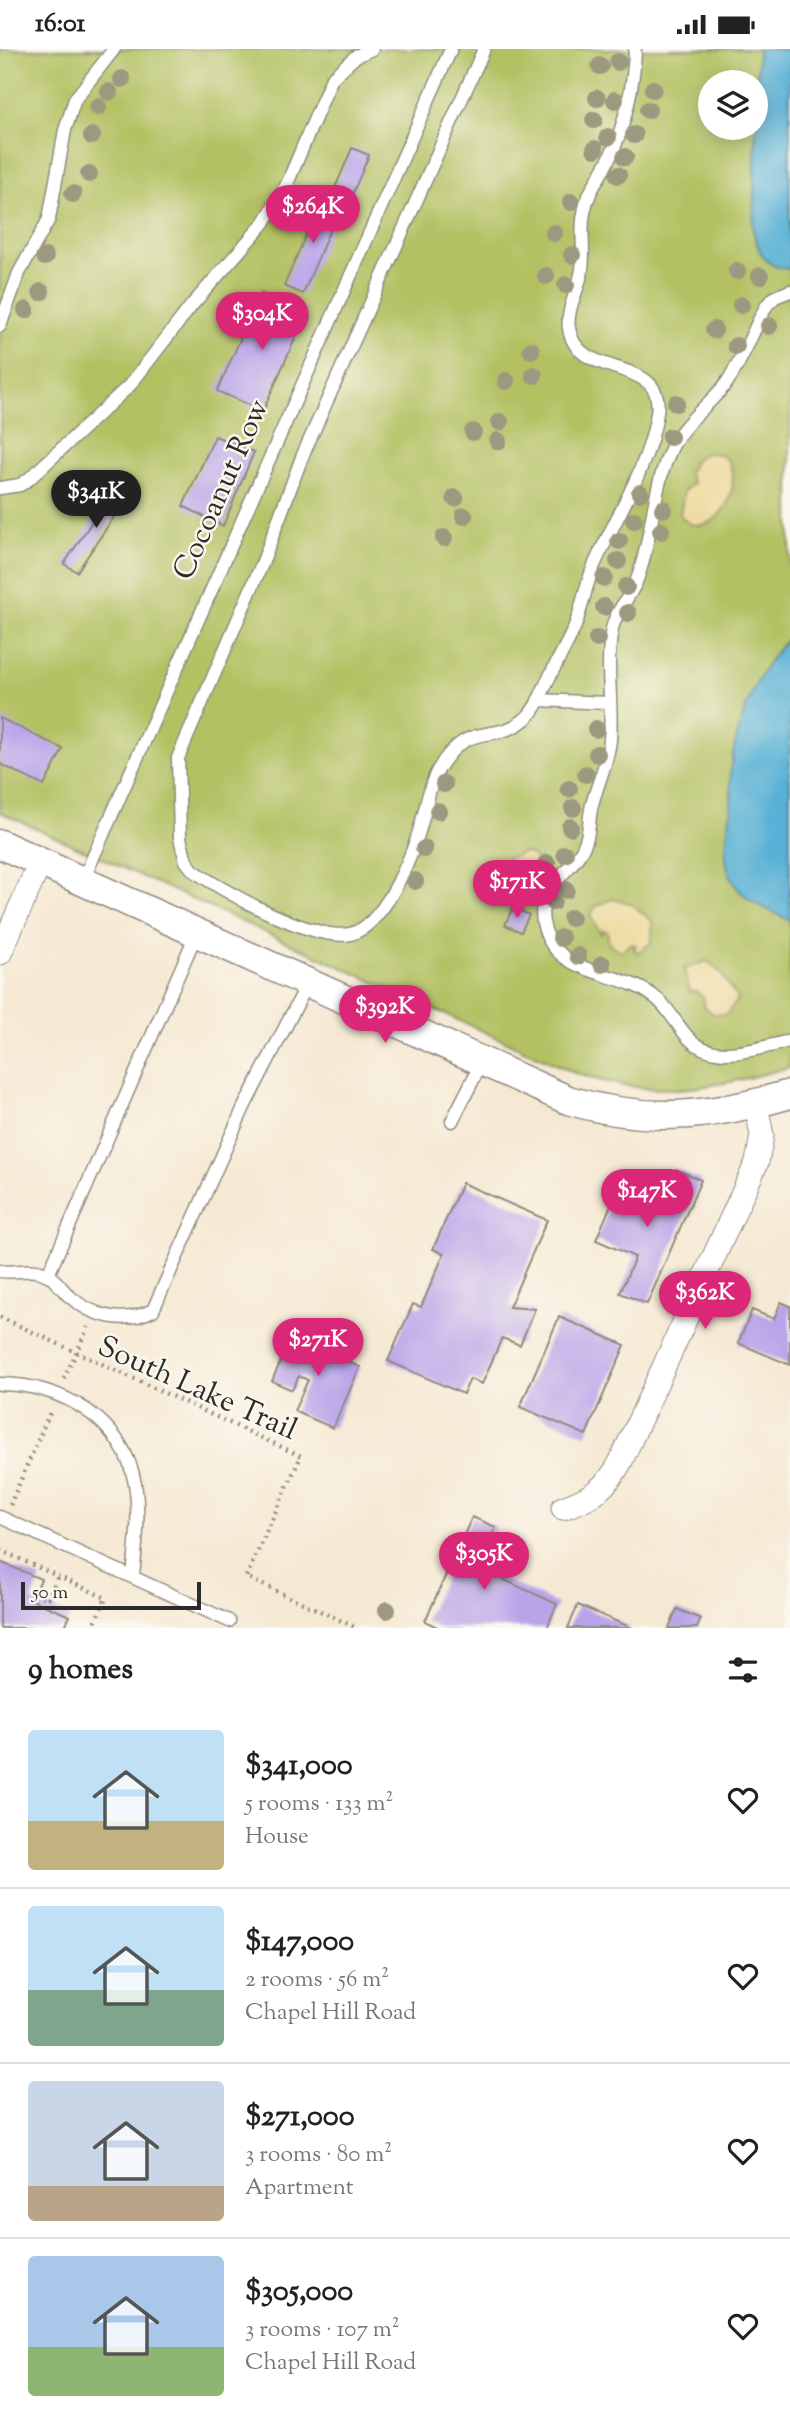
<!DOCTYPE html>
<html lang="en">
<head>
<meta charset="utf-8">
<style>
  :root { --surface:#fff; --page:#f2f2f2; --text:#222; --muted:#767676; --line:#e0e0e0; --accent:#db2777 }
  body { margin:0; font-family:"Sorts Mill Goudy",serif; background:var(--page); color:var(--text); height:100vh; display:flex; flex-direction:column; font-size:26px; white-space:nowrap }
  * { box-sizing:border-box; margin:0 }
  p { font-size:23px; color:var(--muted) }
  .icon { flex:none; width:38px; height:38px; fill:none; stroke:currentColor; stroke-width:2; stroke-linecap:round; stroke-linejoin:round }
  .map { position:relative; height:1579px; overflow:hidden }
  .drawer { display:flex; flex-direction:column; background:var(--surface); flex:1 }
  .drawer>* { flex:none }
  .tools { position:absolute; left:698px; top:21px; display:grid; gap:14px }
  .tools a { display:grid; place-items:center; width:70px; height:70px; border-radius:50%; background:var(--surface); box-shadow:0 4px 18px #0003; font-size:35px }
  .scale { position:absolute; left:21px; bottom:18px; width:180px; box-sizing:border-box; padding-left:7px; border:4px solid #2b2b2b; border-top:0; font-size:19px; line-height:24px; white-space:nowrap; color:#2b2b2b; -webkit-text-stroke:5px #fbf7ec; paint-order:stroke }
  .price { position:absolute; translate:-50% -60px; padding:0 16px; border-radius:24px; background:var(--accent); color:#fff; font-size:23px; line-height:46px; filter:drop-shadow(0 2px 4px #0008) }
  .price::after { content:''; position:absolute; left:50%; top:42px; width:21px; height:16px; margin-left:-10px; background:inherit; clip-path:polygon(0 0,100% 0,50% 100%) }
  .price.active { background:#222; color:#fff }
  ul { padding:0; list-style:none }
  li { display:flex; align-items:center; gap:21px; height:175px; padding:0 28px }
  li+li { border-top:2px solid var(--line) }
  li span { display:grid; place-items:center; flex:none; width:196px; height:140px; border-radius:7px; color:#555 }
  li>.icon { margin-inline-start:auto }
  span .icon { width:84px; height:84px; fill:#fffc; stroke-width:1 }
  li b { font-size:30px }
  h2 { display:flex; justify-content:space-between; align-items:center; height:84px; padding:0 28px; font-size:30px }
  .status { display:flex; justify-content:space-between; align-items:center; height:49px; padding:0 35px; background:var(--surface); direction:ltr }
  .status svg { height:19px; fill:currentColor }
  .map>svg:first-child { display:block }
  .green { fill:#b3c164; stroke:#6f7648; stroke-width:2; fill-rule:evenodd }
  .sand { fill:#eeda9e; stroke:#8c8264; stroke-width:2 }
  .water { fill:#58b1d6; stroke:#426e80; stroke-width:2 }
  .building { fill:#b9a4e9 }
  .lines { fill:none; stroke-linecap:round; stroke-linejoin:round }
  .service-casing { stroke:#908a80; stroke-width:15 }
  .minor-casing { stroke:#908a80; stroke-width:25 }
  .tertiary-casing { stroke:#908a80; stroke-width:31 }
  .path { stroke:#908a80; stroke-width:4.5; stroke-dasharray:2 5; stroke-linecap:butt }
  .service { stroke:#fff; stroke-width:12 }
  .minor { stroke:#fff; stroke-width:23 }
  .tertiary { stroke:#fff; stroke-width:28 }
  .tree { fill:#9d9980 }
  .labels { text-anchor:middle; stroke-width:5; stroke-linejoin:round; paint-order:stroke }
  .street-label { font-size:30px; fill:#2b2b2b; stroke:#fbf7ec }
</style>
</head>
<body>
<div class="status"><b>16:01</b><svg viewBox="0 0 49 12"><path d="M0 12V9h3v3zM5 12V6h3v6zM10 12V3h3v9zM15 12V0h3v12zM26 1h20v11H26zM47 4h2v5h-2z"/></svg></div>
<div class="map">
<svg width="790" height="1579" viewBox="0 0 790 1579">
  <rect width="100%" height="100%" fill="#fbf7ec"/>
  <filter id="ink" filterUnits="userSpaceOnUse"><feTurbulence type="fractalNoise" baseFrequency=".0143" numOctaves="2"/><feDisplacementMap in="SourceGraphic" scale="14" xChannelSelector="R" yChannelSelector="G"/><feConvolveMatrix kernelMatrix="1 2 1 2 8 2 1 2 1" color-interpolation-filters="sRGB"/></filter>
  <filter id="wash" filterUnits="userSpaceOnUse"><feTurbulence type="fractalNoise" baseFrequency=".00686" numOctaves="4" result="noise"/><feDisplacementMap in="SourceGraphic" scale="28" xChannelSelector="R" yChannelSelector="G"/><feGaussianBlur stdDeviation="1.57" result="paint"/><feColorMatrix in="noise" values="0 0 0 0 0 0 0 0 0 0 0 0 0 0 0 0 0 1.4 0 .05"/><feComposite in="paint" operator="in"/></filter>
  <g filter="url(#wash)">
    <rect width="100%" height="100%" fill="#f6e9d4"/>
    <path class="green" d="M0,0H790V1018C709,1040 659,1051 577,1025L0,763ZM710,33H756V79H710Z"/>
    <path class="sand" d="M706,404L718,405L727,410C748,445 706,499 680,466L684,442L693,434L688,424L696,409Z
      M525,803L535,809C534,836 514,835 492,839L483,826V821L493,814Z
      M611,850L630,854L652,872V893L638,903L634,901L636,896L630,895L621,902L609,895L607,882L602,881L601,885L590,867L595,858Z
      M707,912L719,922L738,950L727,965H713L704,957V949L696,942L690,943L684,920Z"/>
    <path class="water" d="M758,0H790V220C765,220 758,202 753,181Z
      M790,587V872C768,859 743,854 731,829C721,808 728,781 731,760C732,746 730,731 731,717C737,673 758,618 790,587Z"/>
    <g id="blocks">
      <path class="building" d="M352,99L369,106L352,146L335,139Z
        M323,146L341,154L303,245L284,237Z
        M261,244L306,265L263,362L217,342Z
        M215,387L254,403L223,477L183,457Z
        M115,438L128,447L77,523L64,515Z
        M0,669L63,700L44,737L0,715Z
        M513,858L529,866L521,883L505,876Z
        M676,1120L701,1131L647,1255L620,1244L635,1208L596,1191L622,1130L664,1148Z
        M462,1134L547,1171L509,1258L535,1260L520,1296L502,1289L482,1335L470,1330L463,1345L388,1312L413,1255L421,1258L444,1205L433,1200Z
        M781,1253L790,1257V1316L738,1294L752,1261L774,1270Z
        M559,1268L625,1296L586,1386L520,1358Z
        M293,1284L323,1301L327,1291L353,1303L349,1313L360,1318L333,1379L294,1362L308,1331L299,1327L292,1341L272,1332Z
        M472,1468L496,1478L478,1519L557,1555L547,1579H439L425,1572Z
        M0,1513L41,1530L32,1551L70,1567L64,1579H0Z
        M578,1556L632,1579H568Z
        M677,1560L701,1570L697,1579H669Z"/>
    </g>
  </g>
  <g filter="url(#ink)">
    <use href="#blocks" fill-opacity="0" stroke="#908a80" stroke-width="2"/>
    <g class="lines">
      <g class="service-casing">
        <path id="service" d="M484,0L302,408L262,515L178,709L180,789L186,812L193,821C222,842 323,899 356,883C388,869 415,801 423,768C428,751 429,736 438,721C468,669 495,696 525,670C536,661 541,645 547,633C556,614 567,596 575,577C583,556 586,533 596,512C617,467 650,414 657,364C666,305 576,333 569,279C566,259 580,239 582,220C585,201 580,182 584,164C587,143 601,127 610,108C625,77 634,35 635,0
          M790,242L775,248L767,256C752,282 743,312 725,336C707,358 683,374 671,400C652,441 653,486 638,528C632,547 616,560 612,580C605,617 613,654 610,691C608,712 599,731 593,752C589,764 590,776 587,788C578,826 528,835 546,884C562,927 619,922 652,946C667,956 674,972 686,986C712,1018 757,999 790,992
          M0,277L19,224L49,170L65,81L75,50L114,0
          M0,439L20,436L29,430L130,336L192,256L264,174L287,135L332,29L356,7L372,0
          M538,651L609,654
          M83,831L451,0
          M452,1072L482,1013
          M0,1222C16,1225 33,1217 48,1226C56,1231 61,1239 68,1246C92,1268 124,1276 153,1261L244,1058L308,934
          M48,1226L197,883
          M0,1335C61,1335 124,1371 135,1435C140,1465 136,1497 133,1527
          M0,1468L229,1572"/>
      </g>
      <g class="minor-casing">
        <path id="minor" d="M0,904L41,812
          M563,1459C591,1449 607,1439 621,1412L757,1113L762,1087L756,1055"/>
      </g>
      <g class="tertiary-casing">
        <path id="tertiary" d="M0,795L568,1051C648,1075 711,1068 790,1045"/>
      </g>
      <path class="path" d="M0,1268L301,1407L246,1528L357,1579
        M64,1330L88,1278
        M10,1456L51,1361
        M0,1501L106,1549L92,1579
        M35,1545L48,1550L58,1527"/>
      <use href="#service" class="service"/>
      <use href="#minor" class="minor"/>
      <use href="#tertiary" class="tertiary"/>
    </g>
    <g class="tree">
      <circle cx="618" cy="13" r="9"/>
      <circle cx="600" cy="17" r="9"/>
      <circle cx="122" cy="30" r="9"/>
      <circle cx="653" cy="40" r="9"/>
      <circle cx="109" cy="43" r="9"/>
      <circle cx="597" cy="49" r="9"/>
      <circle cx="615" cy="51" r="9"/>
      <circle cx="98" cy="58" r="9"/>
      <circle cx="648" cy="61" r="9"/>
      <circle cx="594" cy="71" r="9"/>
      <circle cx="634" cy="86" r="9"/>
      <circle cx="92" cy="87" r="9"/>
      <circle cx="608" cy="88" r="9"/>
      <circle cx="595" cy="100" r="9"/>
      <circle cx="625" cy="108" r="9"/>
      <circle cx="89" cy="125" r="9"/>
      <circle cx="618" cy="126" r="9"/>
      <circle cx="73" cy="145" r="9"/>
      <circle cx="571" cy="153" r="9"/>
      <circle cx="554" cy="184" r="9"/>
      <circle cx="572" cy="206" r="9"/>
      <circle cx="45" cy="208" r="9"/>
      <circle cx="737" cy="222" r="9"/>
      <circle cx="546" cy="227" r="9"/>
      <circle cx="760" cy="227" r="9"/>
      <circle cx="566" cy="236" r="9"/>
      <circle cx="41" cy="243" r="9"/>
      <circle cx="741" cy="256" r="9"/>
      <circle cx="26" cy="261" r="9"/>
      <circle cx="769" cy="277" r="9"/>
      <circle cx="714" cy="281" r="9"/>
      <circle cx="736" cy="297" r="9"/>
      <circle cx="531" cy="301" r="9"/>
      <circle cx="534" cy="326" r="9"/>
      <circle cx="506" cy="332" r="9"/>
      <circle cx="676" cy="354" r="9"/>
      <circle cx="500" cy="373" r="9"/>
      <circle cx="473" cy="383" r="9"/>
      <circle cx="670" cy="388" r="9"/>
      <circle cx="498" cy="392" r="9"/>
      <circle cx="640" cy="444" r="9"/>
      <circle cx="455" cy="449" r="9"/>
      <circle cx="663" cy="460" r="9"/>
      <circle cx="464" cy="467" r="9"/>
      <circle cx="634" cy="471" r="9"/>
      <circle cx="661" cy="482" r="9"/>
      <circle cx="444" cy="489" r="9"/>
      <circle cx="619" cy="492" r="9"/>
      <circle cx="618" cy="512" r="9"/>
      <circle cx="604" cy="529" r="9"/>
      <circle cx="626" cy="538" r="9"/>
      <circle cx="604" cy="558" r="9"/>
      <circle cx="628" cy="564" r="9"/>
      <circle cx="597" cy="590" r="9"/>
      <circle cx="596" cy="680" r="9"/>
      <circle cx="597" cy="705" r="9"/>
      <circle cx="586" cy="725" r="9"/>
      <circle cx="444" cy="735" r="9"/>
      <circle cx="569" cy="740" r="9"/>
      <circle cx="573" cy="759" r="9"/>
      <circle cx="438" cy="762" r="9"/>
      <circle cx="570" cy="778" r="9"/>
      <circle cx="424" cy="800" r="9"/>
      <circle cx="565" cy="805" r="9"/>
      <circle cx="547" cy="814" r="9"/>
      <circle cx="415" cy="832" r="9"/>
      <circle cx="566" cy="841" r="9"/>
      <circle cx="553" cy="853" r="9"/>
      <circle cx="571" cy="869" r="9"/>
      <circle cx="561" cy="889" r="9"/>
      <circle cx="578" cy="907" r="9"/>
      <circle cx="602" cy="915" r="9"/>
      <circle cx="387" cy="1561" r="9"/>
    </g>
  </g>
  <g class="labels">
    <g class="street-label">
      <text transform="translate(220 440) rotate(-66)" y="10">Cocoanut Row</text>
      <text transform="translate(198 1338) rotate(24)" y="10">South Lake Trail</text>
    </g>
  </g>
</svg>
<div class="tools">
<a><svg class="icon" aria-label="layers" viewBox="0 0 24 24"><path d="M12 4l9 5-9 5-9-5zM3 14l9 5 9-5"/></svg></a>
</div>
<div class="scale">50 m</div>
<b class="price" style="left:313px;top:196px">$264K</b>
<b class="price" style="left:262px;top:303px">$304K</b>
<b class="price active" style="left:96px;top:481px">$341K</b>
<b class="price" style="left:517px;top:871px">$171K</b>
<b class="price" style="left:385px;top:996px">$392K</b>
<b class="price" style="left:647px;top:1180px">$147K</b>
<b class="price" style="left:705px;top:1282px">$362K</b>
<b class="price" style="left:318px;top:1329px">$271K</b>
<b class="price" style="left:484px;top:1543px">$305K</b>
</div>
<section class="drawer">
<h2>9 homes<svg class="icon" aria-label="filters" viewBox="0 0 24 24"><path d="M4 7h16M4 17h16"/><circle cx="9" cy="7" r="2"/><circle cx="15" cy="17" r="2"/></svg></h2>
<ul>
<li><span style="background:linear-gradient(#bfe0f5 65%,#c2b280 0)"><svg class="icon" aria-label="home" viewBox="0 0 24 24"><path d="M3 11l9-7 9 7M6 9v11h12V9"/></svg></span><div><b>$341,000</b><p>5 rooms · 133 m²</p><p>House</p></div><svg class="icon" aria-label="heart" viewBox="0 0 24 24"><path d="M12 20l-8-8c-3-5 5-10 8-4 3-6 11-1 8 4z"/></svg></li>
<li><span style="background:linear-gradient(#bfe0f5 60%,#7fa58c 0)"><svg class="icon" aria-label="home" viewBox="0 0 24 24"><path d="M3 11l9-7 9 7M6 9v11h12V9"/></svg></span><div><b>$147,000</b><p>2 rooms · 56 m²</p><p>Chapel Hill Road</p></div><svg class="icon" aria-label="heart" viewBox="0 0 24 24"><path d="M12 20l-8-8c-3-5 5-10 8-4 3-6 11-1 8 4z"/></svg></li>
<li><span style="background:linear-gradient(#c9d6e8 75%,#b9a48a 0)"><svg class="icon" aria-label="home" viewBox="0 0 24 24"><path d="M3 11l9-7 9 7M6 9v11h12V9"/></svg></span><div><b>$271,000</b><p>3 rooms · 80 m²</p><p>Apartment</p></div><svg class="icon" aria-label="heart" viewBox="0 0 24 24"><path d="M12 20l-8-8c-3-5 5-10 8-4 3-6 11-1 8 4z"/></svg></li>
<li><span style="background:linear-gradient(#a9c7e8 65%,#8fb573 0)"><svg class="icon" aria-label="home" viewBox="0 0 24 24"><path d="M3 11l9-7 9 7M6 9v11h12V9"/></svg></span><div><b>$305,000</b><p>3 rooms · 107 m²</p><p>Chapel Hill Road</p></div><svg class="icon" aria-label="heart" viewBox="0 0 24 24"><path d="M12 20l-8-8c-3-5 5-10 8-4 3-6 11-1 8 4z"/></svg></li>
</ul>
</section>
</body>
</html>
